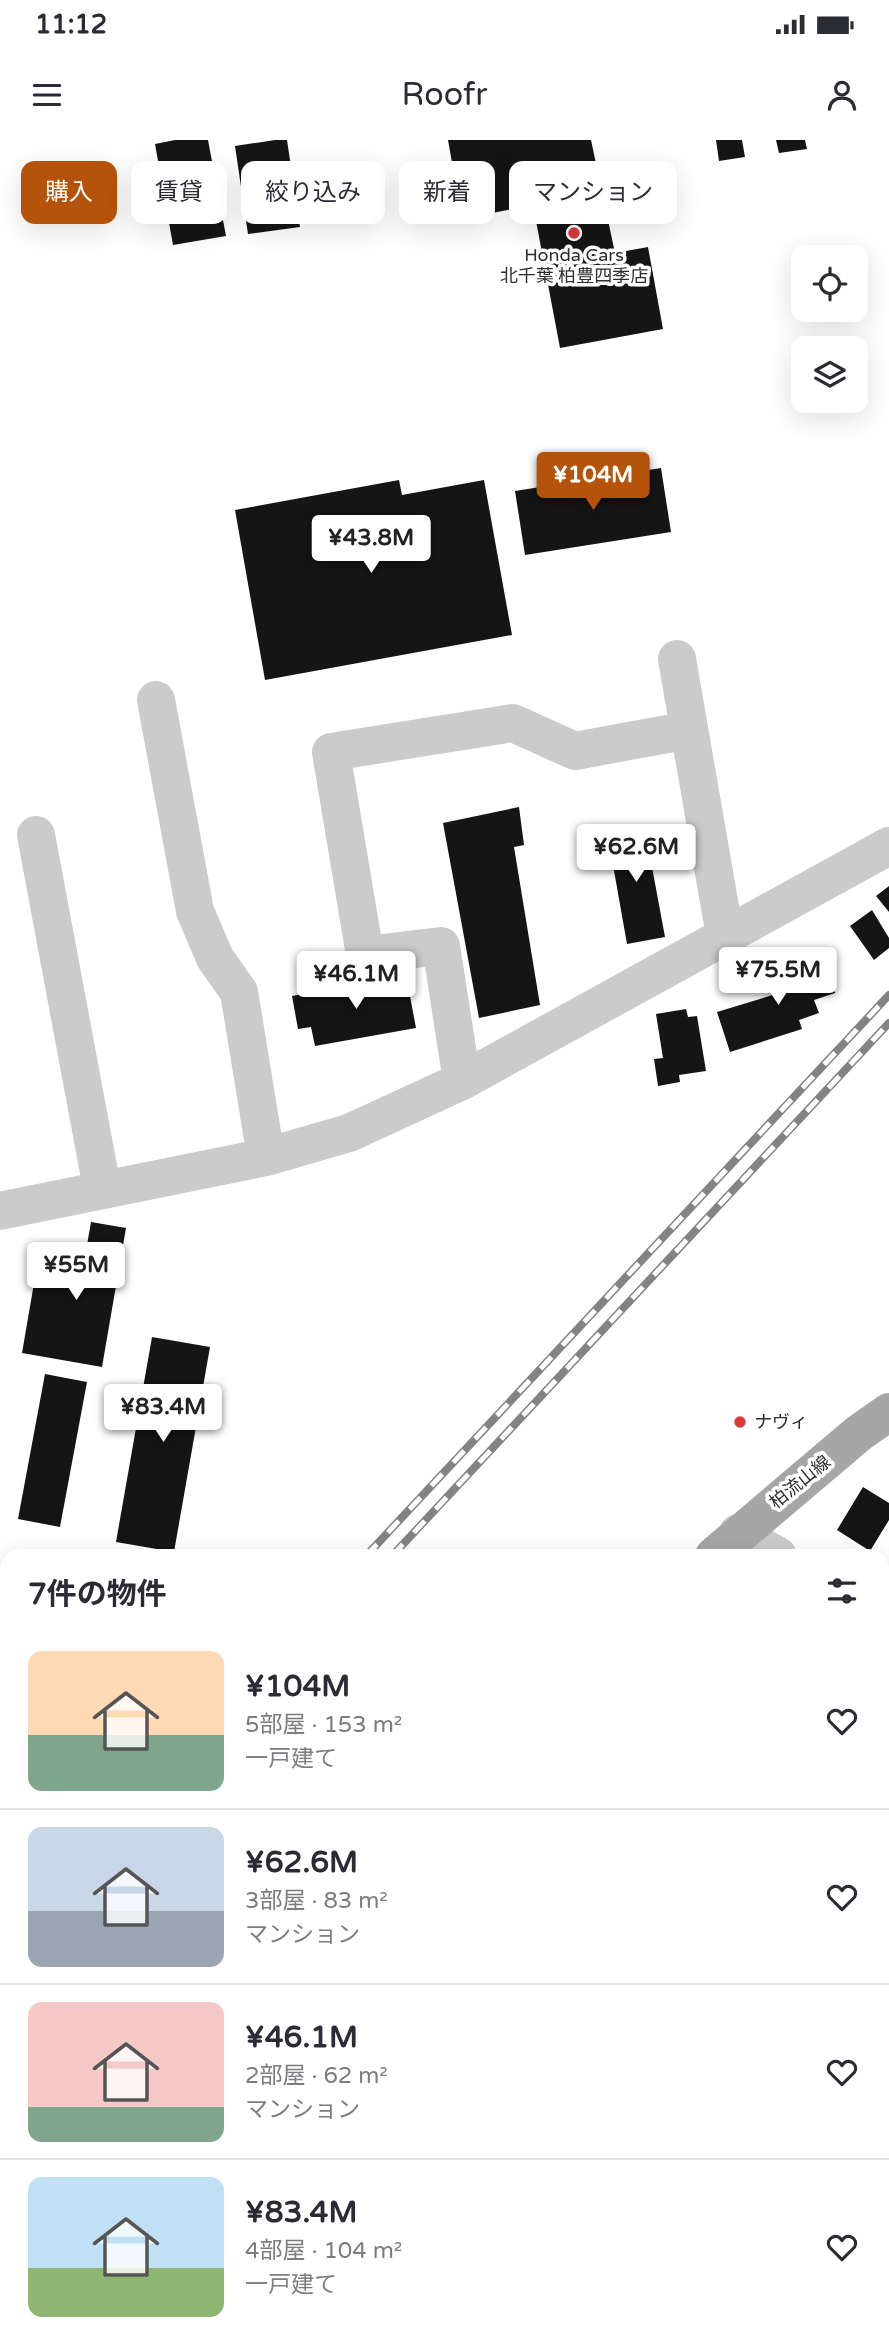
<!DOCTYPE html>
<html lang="ja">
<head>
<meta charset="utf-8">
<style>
  :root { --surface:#fff; --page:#f7f7f7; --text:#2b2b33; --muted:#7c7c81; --line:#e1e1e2; --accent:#b45309 }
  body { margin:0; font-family:"Varela Round","Noto Sans JP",sans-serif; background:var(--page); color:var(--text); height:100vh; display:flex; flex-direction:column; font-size:26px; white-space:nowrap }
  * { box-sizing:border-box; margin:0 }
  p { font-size:23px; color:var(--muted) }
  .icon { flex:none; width:38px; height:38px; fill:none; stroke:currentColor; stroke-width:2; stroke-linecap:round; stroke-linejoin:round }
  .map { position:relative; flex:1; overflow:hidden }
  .sheet { position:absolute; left:0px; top:1409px; width:889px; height:800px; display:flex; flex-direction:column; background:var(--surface); border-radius:21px 21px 0 0; box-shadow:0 7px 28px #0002 }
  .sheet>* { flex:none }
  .banner { position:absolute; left:21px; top:21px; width:847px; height:63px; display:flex; gap:14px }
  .buttons { position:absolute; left:791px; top:105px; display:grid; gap:14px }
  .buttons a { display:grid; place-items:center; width:77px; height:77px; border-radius:14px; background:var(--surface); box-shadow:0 7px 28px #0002; font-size:35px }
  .price { position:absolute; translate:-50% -60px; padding:0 16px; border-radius:7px; background:#fff; color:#222; font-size:23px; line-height:46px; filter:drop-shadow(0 2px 4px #0008) }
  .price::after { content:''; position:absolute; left:50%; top:42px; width:21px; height:16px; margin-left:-10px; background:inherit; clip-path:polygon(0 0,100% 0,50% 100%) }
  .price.selected { background:var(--accent); color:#fff }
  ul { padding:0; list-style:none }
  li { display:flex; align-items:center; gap:21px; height:175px; padding:0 28px }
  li+li { border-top:2px solid var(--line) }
  li span { display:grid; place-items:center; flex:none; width:196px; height:140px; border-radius:14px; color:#555 }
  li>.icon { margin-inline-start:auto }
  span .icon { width:84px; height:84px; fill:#fffc; stroke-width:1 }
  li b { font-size:30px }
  h2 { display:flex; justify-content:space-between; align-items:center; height:84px; padding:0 28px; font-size:30px }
  .chip { padding:0 24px; border-radius:14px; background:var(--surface); box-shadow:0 7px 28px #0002; font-size:24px; line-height:63px }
  .chip.selected { background:var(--accent); color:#fff }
  .status { display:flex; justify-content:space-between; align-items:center; height:49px; padding:0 35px; background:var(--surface); direction:ltr }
  .status svg { height:19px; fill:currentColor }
  header { display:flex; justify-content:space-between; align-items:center; height:91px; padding:0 28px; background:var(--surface); font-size:32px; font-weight:600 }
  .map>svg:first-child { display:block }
  .green { fill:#e3ebdc }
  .building { fill:#151515 }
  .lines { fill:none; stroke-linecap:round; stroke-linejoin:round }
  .minor { stroke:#cbcbcb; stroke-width:38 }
  .major { stroke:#a6a6a6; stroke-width:38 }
  .rail-casing { stroke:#838383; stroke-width:8 }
  .rail { stroke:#fff; stroke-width:5; stroke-dasharray:16; stroke-linecap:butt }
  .poi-dot { fill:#dd3938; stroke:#fff; stroke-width:2.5 }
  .labels { text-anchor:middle; stroke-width:7; stroke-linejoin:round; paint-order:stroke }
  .poi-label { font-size:18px; fill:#2e2e2e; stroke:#fff }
  .street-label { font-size:18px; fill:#2e2e2e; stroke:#fff }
</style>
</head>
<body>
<div class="status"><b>11:12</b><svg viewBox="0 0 49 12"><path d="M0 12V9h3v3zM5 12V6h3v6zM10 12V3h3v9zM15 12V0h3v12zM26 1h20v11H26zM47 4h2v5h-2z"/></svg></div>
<header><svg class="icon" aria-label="menu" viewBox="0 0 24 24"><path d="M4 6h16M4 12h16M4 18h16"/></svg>Roofr<svg class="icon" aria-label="person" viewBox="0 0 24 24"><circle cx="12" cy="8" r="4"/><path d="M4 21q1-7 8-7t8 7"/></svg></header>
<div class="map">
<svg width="889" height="2208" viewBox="0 0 889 2208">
  <rect width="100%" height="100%" fill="#fff"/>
  <path class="green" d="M889,2152V2208H823L826,2202H882V2166Z"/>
  <path class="building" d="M175,0H208L226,96L173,105L155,4Z
    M275,0H287L300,87L248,94L235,6Z
    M448,0H591L615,113L648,107L663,189L560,208L533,65L462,79Z
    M716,0H742L745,17L719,21Z
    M776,0H805L807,9L779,13Z
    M661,328L671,392L525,415L515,351Z
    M399,340L402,355L484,340L512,495L265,540L235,370Z
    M519,667L524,705L514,707L540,865L479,878L443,683Z
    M644,684L665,797L627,804L607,691Z
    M889,746V772L876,756Z
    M872,770L889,798V808L874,820L850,786Z
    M824,817L835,853L814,860L819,873L799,880L802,889L730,912L717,872L776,854L773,844L791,838L788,828Z
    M406,835L416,888L315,906L311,887L298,889L292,856Z
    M686,869L688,877L697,876L706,931L679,935L680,942L658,946L654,919L663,918L656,874Z
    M91,1082L126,1088L102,1227L22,1213L38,1120L83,1128Z
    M152,1197L210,1207L174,1412L116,1402Z
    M45,1234L87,1242L60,1387L18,1379Z
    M863,1347L889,1363V1380L870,1411L837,1390Z
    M882,1542L889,1548L882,1560Z
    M882,1913L889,1919V1965L882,1973Z
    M882,1983L889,1989V2000L882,2008Z
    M0,2032L7,2036V2053L0,2048Z
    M0,2085L7,2089L0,2104Z"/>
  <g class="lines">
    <path class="minor" d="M677,519L725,796
      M156,560L195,771L215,818L239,852L266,1017
      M36,695L102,1048
      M462,941L441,806L365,815L331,612L513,583L575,611L689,590
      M0,1071L266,1017L349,993L462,941L889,706
      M738,1393L778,1416
      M882,1476L889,1481
      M885,1779L889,1770
      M179,2202L188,2208"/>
    <path class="major" d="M714,1416L859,1293L889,1272
      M0,2191L7,2182"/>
    <g class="rail-casing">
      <path id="rail" d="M366,1416L889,855
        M392,1416L889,883
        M0,1808L7,1800
        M0,1837L7,1829"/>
    </g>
    <use href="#rail" class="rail"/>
  </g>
  <g class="poi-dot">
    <circle cx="574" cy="93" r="7"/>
    <circle cx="740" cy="1282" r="7"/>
  </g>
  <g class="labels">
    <g class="poi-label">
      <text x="574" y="121">Honda Cars<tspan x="574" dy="21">北千葉 柏豊四季店</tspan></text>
      <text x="754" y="1288" text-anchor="start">ナヴィ</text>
    </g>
    <g class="street-label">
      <text transform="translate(800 1342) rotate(-39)" y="6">柏流山線</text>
    </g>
  </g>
</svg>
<div class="buttons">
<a><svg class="icon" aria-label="locate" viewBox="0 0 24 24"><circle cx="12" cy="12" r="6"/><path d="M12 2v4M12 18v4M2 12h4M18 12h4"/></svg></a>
<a><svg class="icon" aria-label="layers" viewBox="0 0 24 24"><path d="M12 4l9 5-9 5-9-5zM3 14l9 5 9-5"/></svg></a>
</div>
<b class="price selected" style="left:593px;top:372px">¥104M</b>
<b class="price" style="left:371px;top:435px">¥43.8M</b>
<b class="price" style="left:636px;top:744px">¥62.6M</b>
<b class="price" style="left:778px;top:867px">¥75.5M</b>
<b class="price" style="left:356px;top:871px">¥46.1M</b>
<b class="price" style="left:76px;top:1162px">¥55M</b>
<b class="price" style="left:163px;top:1304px">¥83.4M</b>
<div class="banner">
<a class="chip selected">購入</a>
<a class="chip">賃貸</a>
<a class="chip">絞り込み</a>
<a class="chip">新着</a>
<a class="chip">マンション</a>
</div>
<section class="sheet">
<h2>7件の物件<svg class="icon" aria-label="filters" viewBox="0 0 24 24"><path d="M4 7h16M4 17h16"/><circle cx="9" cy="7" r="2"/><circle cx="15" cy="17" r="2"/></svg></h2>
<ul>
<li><span style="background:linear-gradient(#ffd9b3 60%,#7fa58c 0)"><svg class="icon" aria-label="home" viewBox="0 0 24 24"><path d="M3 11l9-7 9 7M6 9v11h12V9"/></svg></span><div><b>¥104M</b><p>5部屋 · 153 m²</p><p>一戸建て</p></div><svg class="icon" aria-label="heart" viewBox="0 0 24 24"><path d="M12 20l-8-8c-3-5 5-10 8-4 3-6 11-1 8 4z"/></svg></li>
<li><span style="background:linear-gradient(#c9d6e8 60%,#9aa5b1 0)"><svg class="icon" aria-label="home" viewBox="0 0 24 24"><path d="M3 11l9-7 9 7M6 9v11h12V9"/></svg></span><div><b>¥62.6M</b><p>3部屋 · 83 m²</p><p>マンション</p></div><svg class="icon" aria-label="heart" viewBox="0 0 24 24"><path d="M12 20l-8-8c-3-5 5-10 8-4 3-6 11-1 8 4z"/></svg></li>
<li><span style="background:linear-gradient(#f6c9c9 75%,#7fa58c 0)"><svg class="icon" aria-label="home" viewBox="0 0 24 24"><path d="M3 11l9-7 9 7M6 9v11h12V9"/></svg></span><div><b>¥46.1M</b><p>2部屋 · 62 m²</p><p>マンション</p></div><svg class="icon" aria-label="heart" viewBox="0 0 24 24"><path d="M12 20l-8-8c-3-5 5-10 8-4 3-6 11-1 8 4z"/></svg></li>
<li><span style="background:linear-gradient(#bfe0f5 65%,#8fb573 0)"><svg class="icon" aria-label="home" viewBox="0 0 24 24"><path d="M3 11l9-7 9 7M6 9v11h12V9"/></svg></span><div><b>¥83.4M</b><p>4部屋 · 104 m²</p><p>一戸建て</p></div><svg class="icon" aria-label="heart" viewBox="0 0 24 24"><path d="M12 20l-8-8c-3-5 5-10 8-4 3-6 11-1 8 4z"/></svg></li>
</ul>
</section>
</div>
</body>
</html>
